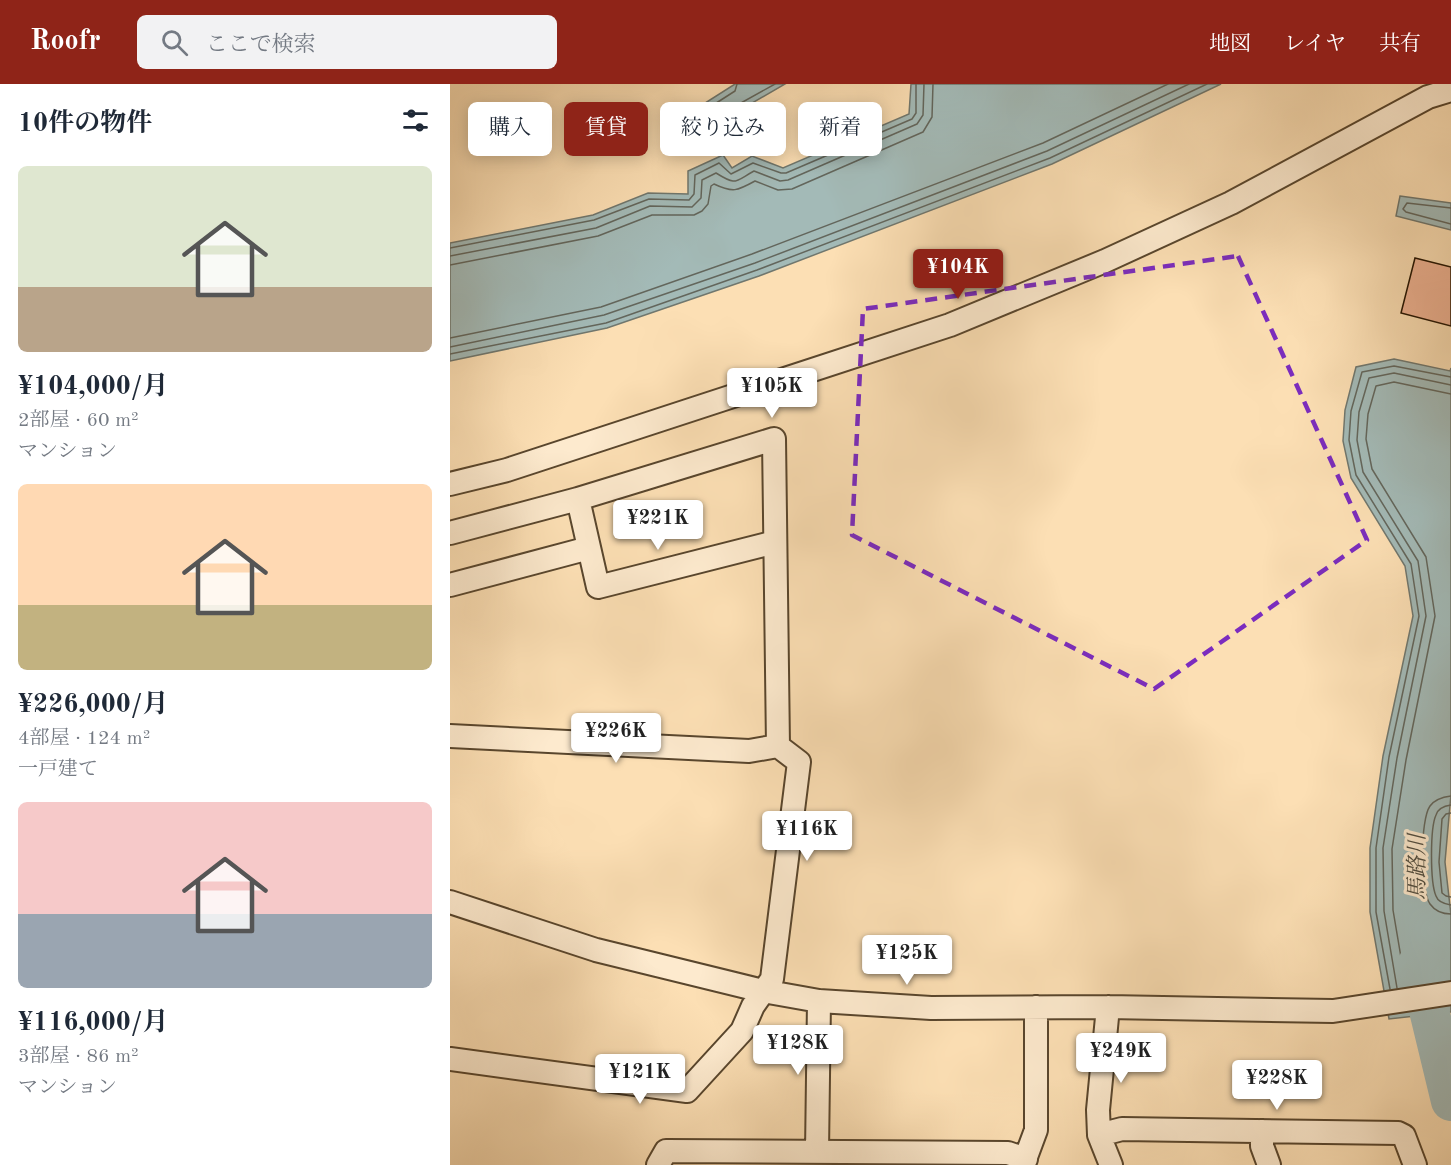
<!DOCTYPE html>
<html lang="ja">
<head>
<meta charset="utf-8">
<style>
  :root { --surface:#fff; --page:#f2f2f3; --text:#1f2937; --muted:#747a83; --accent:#8f2418 }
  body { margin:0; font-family:"Old Standard TT","Noto Serif JP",serif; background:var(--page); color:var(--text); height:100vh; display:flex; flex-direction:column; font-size:22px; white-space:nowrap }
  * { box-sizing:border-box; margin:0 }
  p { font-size:20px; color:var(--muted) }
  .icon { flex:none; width:33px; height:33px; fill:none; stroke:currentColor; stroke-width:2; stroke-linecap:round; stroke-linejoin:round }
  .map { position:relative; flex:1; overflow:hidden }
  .side { display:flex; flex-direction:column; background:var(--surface); width:450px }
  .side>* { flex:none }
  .banner { position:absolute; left:18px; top:18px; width:570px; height:54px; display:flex; gap:12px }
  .price { position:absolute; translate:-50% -51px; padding:0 14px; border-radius:6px; background:#fff; color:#222; font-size:20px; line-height:39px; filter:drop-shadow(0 2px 3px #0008) }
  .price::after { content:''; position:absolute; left:50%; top:36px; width:18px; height:14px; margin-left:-9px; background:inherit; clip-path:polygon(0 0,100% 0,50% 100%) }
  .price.on { background:var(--accent); color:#fff }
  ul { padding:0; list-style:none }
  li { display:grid; align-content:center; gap:12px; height:318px; padding:0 18px }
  li span { display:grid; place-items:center; height:186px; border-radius:9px; color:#555 }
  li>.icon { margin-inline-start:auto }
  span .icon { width:108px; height:108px; fill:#fffc; stroke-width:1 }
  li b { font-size:26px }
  h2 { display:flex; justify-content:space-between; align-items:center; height:72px; padding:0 18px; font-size:26px }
  .pill { padding:0 21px; border-radius:9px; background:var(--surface); box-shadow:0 3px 15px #0003; font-size:21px; line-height:54px }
  .pill.on { background:var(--accent); color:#fff }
  header { display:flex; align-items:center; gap:36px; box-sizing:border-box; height:84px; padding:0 30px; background:var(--accent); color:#fff }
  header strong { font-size:28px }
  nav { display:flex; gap:33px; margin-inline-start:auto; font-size:21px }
  .search { width:420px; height:54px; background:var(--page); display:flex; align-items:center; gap:15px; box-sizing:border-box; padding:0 21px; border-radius:9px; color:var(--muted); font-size:22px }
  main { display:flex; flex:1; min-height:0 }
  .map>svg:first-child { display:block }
  .water { fill:#a3bab7; stroke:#70776e; stroke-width:1.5 }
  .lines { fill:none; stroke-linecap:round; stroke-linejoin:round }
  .shore { stroke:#63665c; stroke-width:1.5 }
  .river { stroke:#a3bab7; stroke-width:40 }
  .building { fill:#eeb292; stroke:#231300; stroke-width:1.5 }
  .minor-casing { stroke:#59462d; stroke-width:26 }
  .minor { stroke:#fdeace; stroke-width:22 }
  .marked { fill:none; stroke:#7b2cbf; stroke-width:4.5; stroke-dasharray:12 8; stroke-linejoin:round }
  .labels { text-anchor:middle; stroke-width:6; stroke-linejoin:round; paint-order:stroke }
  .water-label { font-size:22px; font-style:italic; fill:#504d40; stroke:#fdeace }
</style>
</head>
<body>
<header>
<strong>Roofr</strong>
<div class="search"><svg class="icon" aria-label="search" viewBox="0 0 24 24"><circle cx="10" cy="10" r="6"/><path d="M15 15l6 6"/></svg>ここで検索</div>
<nav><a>地図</a><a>レイヤ</a><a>共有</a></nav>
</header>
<main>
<section class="side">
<h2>10件の物件<svg class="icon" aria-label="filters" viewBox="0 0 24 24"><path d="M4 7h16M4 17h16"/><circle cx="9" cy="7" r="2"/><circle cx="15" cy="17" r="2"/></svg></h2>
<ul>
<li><span style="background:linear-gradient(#dfe7d0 65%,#b9a48a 0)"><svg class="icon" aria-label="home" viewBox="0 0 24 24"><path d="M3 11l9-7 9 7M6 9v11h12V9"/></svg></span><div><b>¥104,000/月</b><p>2部屋 · 60 m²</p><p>マンション</p></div></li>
<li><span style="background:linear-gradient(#ffd9b3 65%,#c2b280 0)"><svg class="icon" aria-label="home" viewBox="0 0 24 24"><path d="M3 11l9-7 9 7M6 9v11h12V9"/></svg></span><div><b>¥226,000/月</b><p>4部屋 · 124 m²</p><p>一戸建て</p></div></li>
<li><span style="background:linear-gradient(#f6c9c9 60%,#9aa5b1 0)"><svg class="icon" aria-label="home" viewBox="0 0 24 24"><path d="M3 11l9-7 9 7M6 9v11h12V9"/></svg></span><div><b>¥116,000/月</b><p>3部屋 · 86 m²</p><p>マンション</p></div></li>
</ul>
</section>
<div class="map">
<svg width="1001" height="1081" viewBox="0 0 1001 1081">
  <rect width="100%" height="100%" fill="#fcdfb4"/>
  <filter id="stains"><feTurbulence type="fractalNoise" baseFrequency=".00333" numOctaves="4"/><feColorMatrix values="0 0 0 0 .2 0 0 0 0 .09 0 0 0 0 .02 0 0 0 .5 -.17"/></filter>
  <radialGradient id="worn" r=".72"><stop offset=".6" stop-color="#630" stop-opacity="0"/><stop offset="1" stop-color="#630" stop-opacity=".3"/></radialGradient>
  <path class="water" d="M285,0H335L254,47L230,35Z
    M461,0H771L602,80L309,192L157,244L0,277V159L143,131L198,109L238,110V87L273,71L282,84L302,72L333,84L459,30Z
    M950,112L1001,119V146L946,132Z
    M944,275L1000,287L1001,284V710L995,778L1001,831V928L939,935L920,828V764L933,672L963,532L955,482L901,394L893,357L895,326L906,283Z"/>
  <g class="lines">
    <path class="shore" d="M287,0L285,7L246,32V36L255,39L325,0
      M1001,124L957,119L953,125L956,128L1001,140
      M0,164L144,136L199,115L239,116L244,110L245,91L269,79L281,90L303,79L331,89H336L462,35L466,29V0
      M0,172L146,144L200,122L242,123L251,114L252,96L266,89C287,102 284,98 304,87L330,97L338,96L467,40L473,31L474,0
      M0,181L148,152L202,131H244L252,127L258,120L261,102L264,100C283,109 287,107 305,97L328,106L342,105L473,48L482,33L483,0
      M0,254L151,223L302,170L593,59L718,0
      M0,263L154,231L305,179L597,67L739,0
      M0,270L156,239L307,186L600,74L757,0
      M1001,712C993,713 985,715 980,722C970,736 970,806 980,820C985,827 993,830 1001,830
      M1001,721C994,722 988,724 986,731C980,744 980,798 986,812C988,818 994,820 1001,821
      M1001,729L996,730L992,735L989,778L992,809L996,812L1001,813
      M956,903L943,826L942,765L956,676L985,532L976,473L922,385L916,355L918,330L926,302L944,298L1001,310
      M947,904L934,827L933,764L947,674L976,532L968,477L913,388L907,356L909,328L919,294L944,289L1001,301
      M940,905L926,828V764L939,673L969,532L961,480L906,391L899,356L901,327L912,288L944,282L1001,293"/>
    <path class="river" d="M969,877L970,889L1001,1017"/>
  </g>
  <path class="building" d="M965,174L1001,183V242L951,229Z"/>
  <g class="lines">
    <g class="minor-casing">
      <path id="minor" d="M0,400L57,386L500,241L655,177L781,119L978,13L1001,6
        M128,415L148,503L325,458
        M0,449L128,415L324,355L328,662
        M0,501L139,464
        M0,652L299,667L328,662L349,678L322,895L303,922L292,947L237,1007L0,975
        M0,818L146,866L313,907L369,917L481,924L658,923L883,927L1001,909
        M658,923L648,1026L649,1051L661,1081
        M812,1047V1062L819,1081
        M649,1051L672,1045L948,1049L954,1052L965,1081
        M367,1068L369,917
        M208,1081L216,1067L558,1069L576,1075
        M573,1081L586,1046V923"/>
    </g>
    <use href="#minor" class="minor"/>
  </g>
  <path class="marked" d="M788,172L917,456L704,605L402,451L413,225Z"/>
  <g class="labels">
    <g class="water-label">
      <text transform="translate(966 783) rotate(-90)" y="8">馬路川</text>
    </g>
  </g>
  <rect width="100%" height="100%" filter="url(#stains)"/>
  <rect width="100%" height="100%" fill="url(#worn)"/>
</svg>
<b class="price on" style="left:508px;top:216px">¥104K</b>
<b class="price" style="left:322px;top:335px">¥105K</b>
<b class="price" style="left:208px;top:467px">¥221K</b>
<b class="price" style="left:166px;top:680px">¥226K</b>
<b class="price" style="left:357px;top:778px">¥116K</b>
<b class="price" style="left:457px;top:902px">¥125K</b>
<b class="price" style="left:348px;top:992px">¥128K</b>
<b class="price" style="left:671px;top:1000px">¥249K</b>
<b class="price" style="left:190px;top:1021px">¥121K</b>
<b class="price" style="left:827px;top:1027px">¥228K</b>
<div class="banner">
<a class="pill">購入</a>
<a class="pill on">賃貸</a>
<a class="pill">絞り込み</a>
<a class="pill">新着</a>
</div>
</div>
</main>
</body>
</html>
